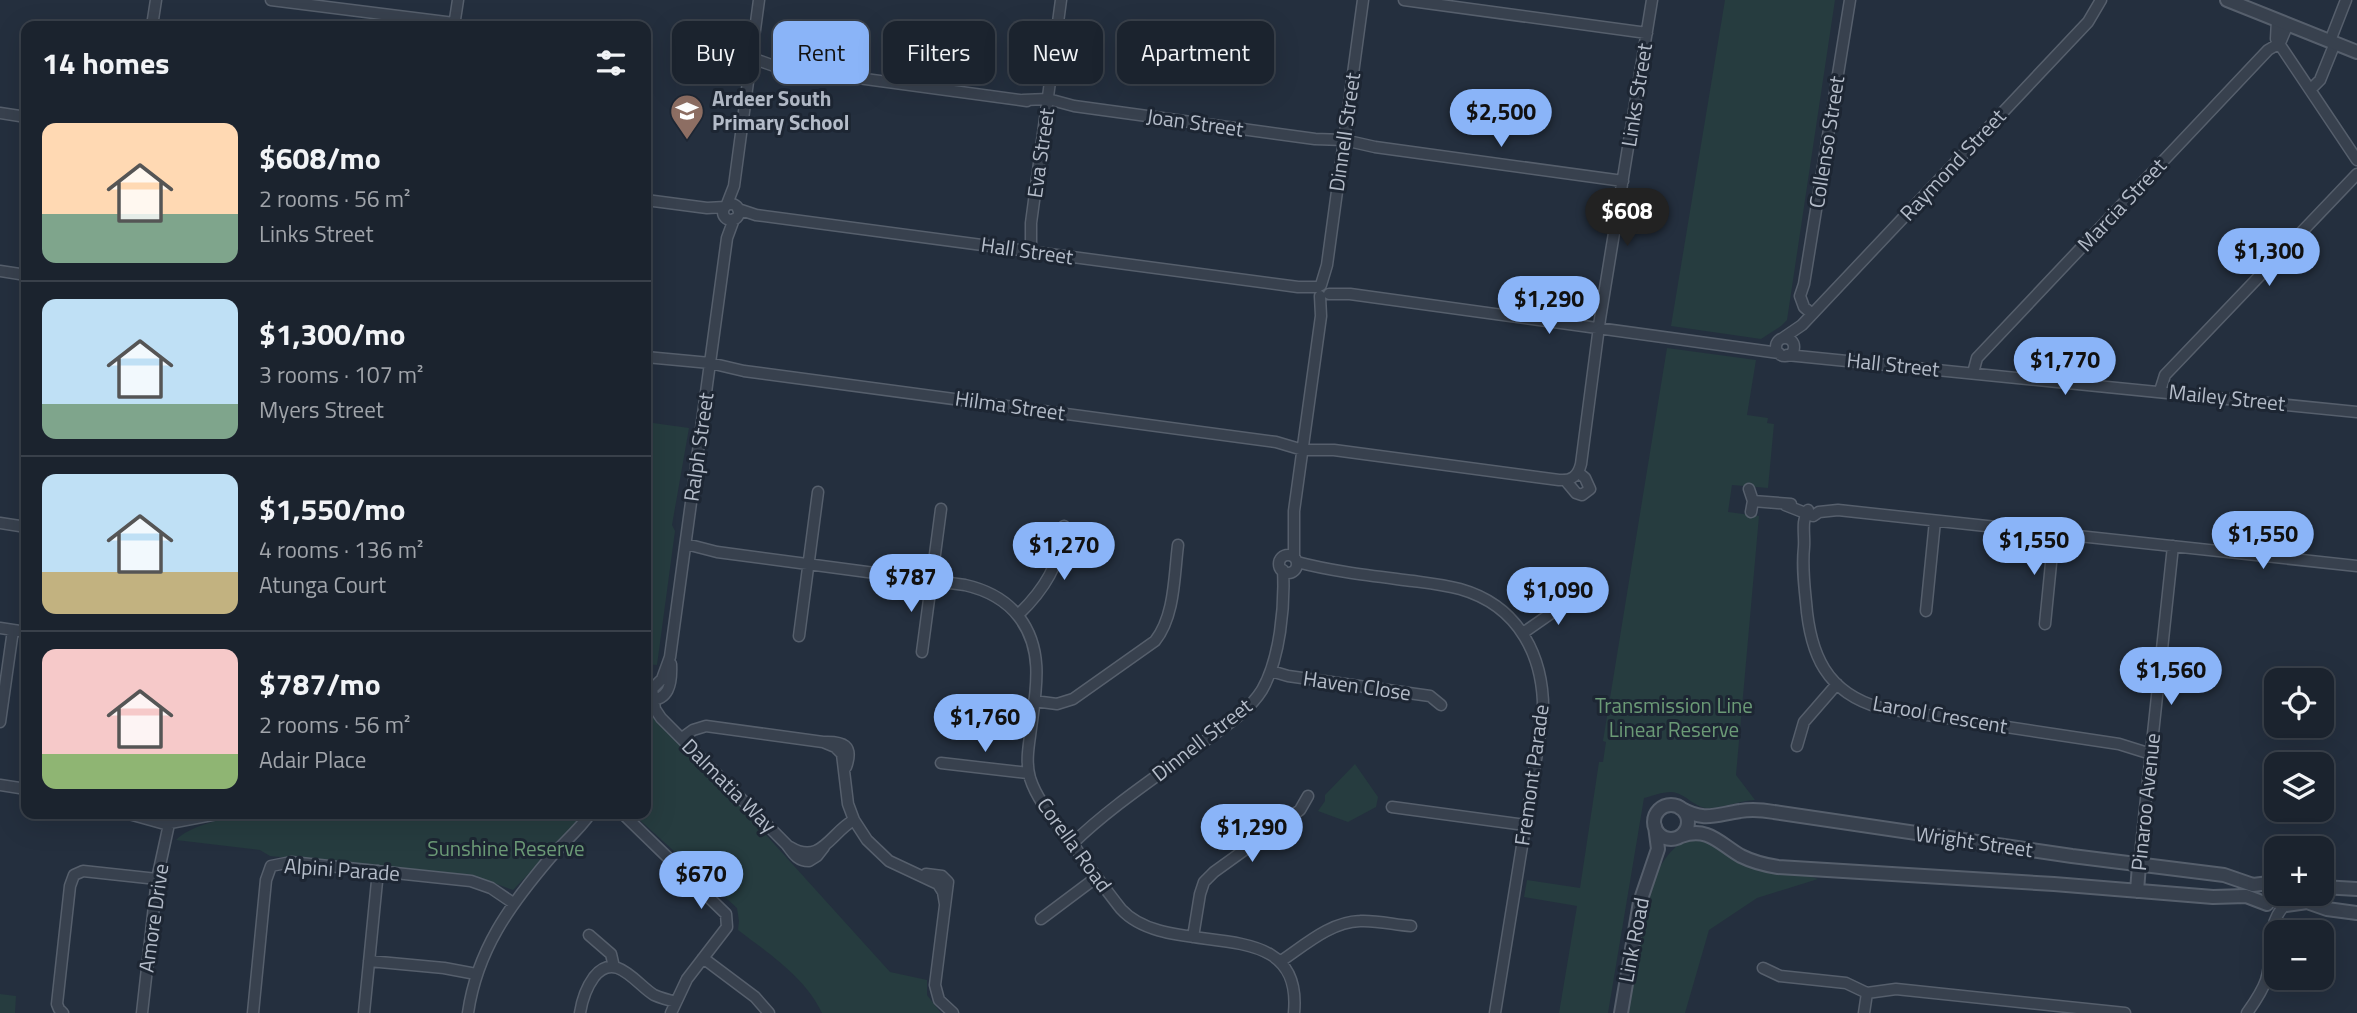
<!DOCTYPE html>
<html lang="en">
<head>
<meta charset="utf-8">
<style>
  :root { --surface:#1b232e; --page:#242b36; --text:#f1f3f6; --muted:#a0a4aa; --line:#39404a; --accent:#8ab4f8 }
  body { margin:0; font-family:"Titillium Web",sans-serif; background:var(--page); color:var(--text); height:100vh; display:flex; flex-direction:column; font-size:26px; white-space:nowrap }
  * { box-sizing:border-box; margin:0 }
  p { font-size:23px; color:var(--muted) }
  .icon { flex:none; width:38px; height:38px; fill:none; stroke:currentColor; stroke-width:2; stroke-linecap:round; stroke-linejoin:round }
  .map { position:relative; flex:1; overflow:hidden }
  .details { position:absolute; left:21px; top:21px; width:630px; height:798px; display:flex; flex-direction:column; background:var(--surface); border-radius:14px; box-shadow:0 7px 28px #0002,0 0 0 2px var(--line) }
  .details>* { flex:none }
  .banner { position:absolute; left:672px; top:21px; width:665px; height:63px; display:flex; gap:14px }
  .buttons { position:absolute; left:2264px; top:668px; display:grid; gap:14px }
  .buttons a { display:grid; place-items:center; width:70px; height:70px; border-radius:14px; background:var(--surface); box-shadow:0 7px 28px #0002,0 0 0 2px var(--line); font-size:35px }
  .price { position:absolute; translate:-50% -60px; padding:0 16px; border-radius:24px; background:var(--accent); color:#111; font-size:23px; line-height:46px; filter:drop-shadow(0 2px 4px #0008) }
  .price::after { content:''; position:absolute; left:50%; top:42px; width:21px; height:16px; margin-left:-10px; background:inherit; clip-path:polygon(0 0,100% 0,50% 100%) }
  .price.on { background:#222; color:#fff }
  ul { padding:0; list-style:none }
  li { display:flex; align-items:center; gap:21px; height:175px; padding:0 21px }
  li+li { border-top:2px solid var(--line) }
  li span { display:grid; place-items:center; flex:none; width:196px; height:140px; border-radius:14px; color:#555 }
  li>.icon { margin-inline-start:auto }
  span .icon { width:84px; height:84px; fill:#fffc; stroke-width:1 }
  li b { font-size:30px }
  h2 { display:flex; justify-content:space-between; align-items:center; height:84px; padding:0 21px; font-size:30px }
  .chip { padding:0 24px; border-radius:14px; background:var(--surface); box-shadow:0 7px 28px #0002,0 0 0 2px var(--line); font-size:24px; line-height:63px }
  .chip.on { background:var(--accent); color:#111 }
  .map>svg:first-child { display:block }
  .green { fill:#263c3f }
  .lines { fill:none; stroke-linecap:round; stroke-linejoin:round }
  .minor-casing { stroke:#565f6c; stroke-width:13 }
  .tertiary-casing { stroke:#565f6c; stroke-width:16 }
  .minor { stroke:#38414e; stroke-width:10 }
  .tertiary { stroke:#38414e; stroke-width:12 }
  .labels { text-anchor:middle; stroke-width:6; stroke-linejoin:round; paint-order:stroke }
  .street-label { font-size:21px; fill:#b4bcc9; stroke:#1d2633 }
  .poi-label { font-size:21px; font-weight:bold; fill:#b4bcc9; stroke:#1d2633; text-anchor:start }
  .park-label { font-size:21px; fill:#6b9a76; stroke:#1d2633 }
</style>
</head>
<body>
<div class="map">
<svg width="2357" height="1013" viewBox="0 0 2357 1013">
  <rect width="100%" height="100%" fill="#242f3e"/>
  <path class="green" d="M1725,0H1835L1787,320L1781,326L1761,339L1671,326Z
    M1667,348L1756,360L1747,415L1768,418L1767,423L1774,424L1768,488L1732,485L1728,512L1759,516L1736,775L1755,800C1739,801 1726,807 1711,808C1695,810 1687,793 1671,792C1662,792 1652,796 1644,798L1608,1013H1559L1577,906L1524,897L1527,880L1580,888L1599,762H1603L1606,742L1603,741Z
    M646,422L689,428L672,525L675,531L657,665L646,664Z
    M646,704L652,709L890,972L927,980V995L941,1013H822C805,977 768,953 738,930L739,921L737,908L633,814H646Z
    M1355,764L1378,797L1376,807L1348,822L1318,811L1325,801V795Z
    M234,814H586L513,890L478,877L270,856L260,850L176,840C191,825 215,823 234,814Z
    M1693,837L1818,879L1757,898L1709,930L1685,1013H1627C1635,964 1639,855 1693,837Z
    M0,994L16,996L15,1013H0Z"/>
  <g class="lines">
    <g class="minor-casing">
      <path id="minor" d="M271,0L454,23
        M1404,0L1647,33
        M2277,20L2276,39L2357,160
        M152,26L156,0
        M454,26L458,0
        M2330,41L2346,0
        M752,58L777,67L1027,101
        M2310,90L2320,80L2335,43
        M1023,100L1048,99L1074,106L1315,139L1344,140L1375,147L1623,181
        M0,113L26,117
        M646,200L707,208L725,207
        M727,204L734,186L759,0
        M723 212a8 8 0 1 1 16 0a8 8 0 1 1-16 0Z
        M738,209L756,215L1298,287H1318
        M1031,252V223L1061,0
        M0,271L26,275
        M1321,285L1327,265L1363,0
        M1329,294H1350L1779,353
        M1812,314L1804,307L1800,296L1804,284L1850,0
        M1783,338L1802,325L2088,22L2101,0
        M1776 347a9 9 0 1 1 18 0a9 9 0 1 1-18 0Z
        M1787,355L2357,412
        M646,357L710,363L744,371L1276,442L1303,450H1334L1559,480C1572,481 1578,476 1581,464L1600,319L1652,0
        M1973,373L1977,358L2268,50L2280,43L2288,24
        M2160,391L2165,375L2357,174
        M1566,481L1576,493L1582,495L1590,489L1585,478L1579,473
        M1749,489L1753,501L1751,512
        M1753,501L1791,504
        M1785,505L1813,516L1819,512L1838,510L2357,566
        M1808,510C1801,521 1805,535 1804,547C1802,566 1804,583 1806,602C1810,654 1826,693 1881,708L2119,744L2151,754
        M0,523L26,527
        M686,544L717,552L965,585C987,590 1006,600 1019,617C1046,652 1035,695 1030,736C1028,750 1026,764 1030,778C1037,800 1053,818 1067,836C1085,861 1102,885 1121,909C1170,963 1304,908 1294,1013
        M1279 564a9 9 0 1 1 18 0a9 9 0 1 1-18 0Z
        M1294,557V511L1321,316L1320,296
        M1297,562C1335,572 1374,576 1413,581C1428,583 1445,585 1460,589C1520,606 1545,658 1543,716L1495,1013
        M1926,611L1935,521
        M1018,615C1044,590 1061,563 1064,526
        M2045,624L2054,533
        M0,628L26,632
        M1523,633L1576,596
        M799,636L818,492
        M922,652L941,509
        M1271,671L1288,676L1430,696L1441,705
        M652,689L662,679L670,657L727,238L734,219
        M652,689L655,709L661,718L787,845C793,853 797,861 809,861L817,856L824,847
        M646,700C669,702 672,684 671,664
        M1034,701L1057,704L1073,699L1155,641C1175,616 1174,576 1178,545
        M0,722L13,630
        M682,738L693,730L706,726L823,742C843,741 854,745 846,767
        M823,742L835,747L842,754L848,804L854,820L867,840L889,861L938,884L943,892L945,904
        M1797,746L1804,722L1837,684
        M941,763L1028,773
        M0,785L26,789
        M1392,807L1525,825
        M129,814L165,824L217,814
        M623,814L726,914L727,927L687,979L671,1013
        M1072,844C1110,807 1156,777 1198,746C1220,729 1247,714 1262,690C1280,659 1285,606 1283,570
        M790,847C821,866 831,832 854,820
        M2139,865L2173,546
        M926,874L942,876L948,882L935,985L939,1000L953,1013
        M1041,919L1097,877
        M589,935L611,954L614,967
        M1193,937L1200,894L1204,882L1214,872L1300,810L1308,796
        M703,958L755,997L769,1013
        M369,961L444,968L476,974
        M1281,961C1305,945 1330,922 1360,921C1377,920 1395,925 1411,926
        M1763,968L1780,976L1846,983L1867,993
        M63,1013L59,1009L57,1004L70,886L74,875L83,871L157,879
        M142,1013L157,879L169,824
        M253,1013L266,880L271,866L291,862L471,881L491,888L513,903
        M364,1013L378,871
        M468,1013C477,950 510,905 550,858C563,843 579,830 590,814
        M580,1013C582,1000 586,988 594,977C615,950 636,984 654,995C661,998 668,1000 676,1002
        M1864,1013L1867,993L1896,989L2125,1013
        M2247,1013C2254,1003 2262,992 2266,980C2274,956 2265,926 2284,906"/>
    </g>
    <g class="tertiary-casing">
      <path id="tertiary" d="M2227,0L2357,52
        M1654 822a17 17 0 1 1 34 0a17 17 0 1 1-34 0Z
        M1680,808C1705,822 1714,815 1740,811C1751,809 1763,810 1774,812L2072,856L2224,875L2253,885L2269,883
        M1681,836C1708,826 1720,844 1741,856C1753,862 1765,865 1778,867L2054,884L2213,897L2246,896L2267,904
        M2322,887L2357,889
        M2137,891L2139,865
        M2286,905L2307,902L2327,909L2357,913
        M1621,1013L1640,902L1658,849L1655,826"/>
    </g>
    <use href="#minor" class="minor"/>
    <use href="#tertiary" class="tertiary"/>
  </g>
  <defs>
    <g id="school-pin" transform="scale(1.75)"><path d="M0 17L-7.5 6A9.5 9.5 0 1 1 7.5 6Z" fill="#8d6e63" stroke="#1d2633"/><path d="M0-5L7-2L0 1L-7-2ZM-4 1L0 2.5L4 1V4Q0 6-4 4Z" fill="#fff"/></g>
  </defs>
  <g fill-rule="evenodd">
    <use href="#school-pin" x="687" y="111"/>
  </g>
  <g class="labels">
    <g class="street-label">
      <text transform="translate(1637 95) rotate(-81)" y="7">Links Street</text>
      <text transform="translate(1195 123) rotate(8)" y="7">Joan Street</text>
      <text transform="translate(1345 132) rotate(-82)" y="7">Dinnell Street</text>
      <text transform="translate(1827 142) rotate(-81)" y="7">Collenso Street</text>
      <text transform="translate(1041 153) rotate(-82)" y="7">Eva Street</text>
      <text transform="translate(1953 165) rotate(-47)" y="7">Raymond Street</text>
      <text transform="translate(2122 205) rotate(-47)" y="7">Marcia Street</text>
      <text transform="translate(1027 251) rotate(8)" y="7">Hall Street</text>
      <text transform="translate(1893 365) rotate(6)" y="7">Hall Street</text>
      <text transform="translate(2227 398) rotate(6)" y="7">Mailey Street</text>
      <text transform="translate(1010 406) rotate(8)" y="7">Hilma Street</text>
      <text transform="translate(699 447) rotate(-82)" y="7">Ralph Street</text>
      <text transform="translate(1357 686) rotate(8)" y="7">Haven Close</text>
      <text transform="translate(1940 715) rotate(10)" y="7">Larool Crescent</text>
      <text transform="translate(1202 740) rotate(-38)" y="7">Dinnell Street</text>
      <text transform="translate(1532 775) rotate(-82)" y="7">Fremont Parade</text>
      <text transform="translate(729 786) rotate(45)" y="7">Dalmatia Way</text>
      <text transform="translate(2146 802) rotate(-84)" y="7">Pinaroo Avenue</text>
      <text transform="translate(1974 842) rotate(8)" y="7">Wright Street</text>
      <text transform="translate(1074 845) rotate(54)" y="7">Corella Road</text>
      <text transform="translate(342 870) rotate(4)" y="7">Alpini Parade</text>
      <text transform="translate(154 918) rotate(-82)" y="7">Amore Drive</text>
      <text transform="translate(1634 940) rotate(-79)" y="7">Link Road</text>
    </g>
    <g class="poi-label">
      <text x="712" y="106">Ardeer South<tspan x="712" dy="24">Primary School</tspan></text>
    </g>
    <g class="park-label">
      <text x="1674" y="713">Transmission Line<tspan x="1674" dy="24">Linear Reserve</tspan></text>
      <text x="506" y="856">Sunshine Reserve</text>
    </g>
  </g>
</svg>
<div class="buttons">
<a><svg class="icon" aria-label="locate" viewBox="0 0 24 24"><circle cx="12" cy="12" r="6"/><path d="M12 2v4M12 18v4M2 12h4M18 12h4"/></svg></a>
<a><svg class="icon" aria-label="layers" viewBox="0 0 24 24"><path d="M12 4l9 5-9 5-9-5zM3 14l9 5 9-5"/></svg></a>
<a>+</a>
<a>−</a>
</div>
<b class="price" style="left:1501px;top:149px">$2,500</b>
<b class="price on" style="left:1627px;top:248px">$608</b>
<b class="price" style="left:2269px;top:288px">$1,300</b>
<b class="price" style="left:1549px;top:336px">$1,290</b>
<b class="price" style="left:2065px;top:397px">$1,770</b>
<b class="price" style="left:2263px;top:571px">$1,550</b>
<b class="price" style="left:2034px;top:577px">$1,550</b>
<b class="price" style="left:1064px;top:582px">$1,270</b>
<b class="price" style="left:911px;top:614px">$787</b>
<b class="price" style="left:1558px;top:627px">$1,090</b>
<b class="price" style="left:2171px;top:707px">$1,560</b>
<b class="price" style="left:985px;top:754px">$1,760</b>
<b class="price" style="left:1252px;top:864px">$1,290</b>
<b class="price" style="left:701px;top:911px">$670</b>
<div class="banner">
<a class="chip">Buy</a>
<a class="chip on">Rent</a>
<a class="chip">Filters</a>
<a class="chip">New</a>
<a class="chip">Apartment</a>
</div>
<section class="details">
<h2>14 homes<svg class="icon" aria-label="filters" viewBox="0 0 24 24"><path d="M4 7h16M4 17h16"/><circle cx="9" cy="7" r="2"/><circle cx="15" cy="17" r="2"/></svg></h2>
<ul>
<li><span style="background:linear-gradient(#ffd9b3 65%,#7fa58c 0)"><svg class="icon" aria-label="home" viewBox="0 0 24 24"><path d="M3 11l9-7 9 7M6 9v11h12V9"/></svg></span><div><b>$608/mo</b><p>2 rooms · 56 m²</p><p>Links Street</p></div></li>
<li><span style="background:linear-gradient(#bfe0f5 75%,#7fa58c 0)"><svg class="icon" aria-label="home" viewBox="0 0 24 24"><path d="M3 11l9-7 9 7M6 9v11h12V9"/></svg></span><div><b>$1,300/mo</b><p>3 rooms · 107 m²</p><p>Myers Street</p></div></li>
<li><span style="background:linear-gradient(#bfe0f5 70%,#c2b280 0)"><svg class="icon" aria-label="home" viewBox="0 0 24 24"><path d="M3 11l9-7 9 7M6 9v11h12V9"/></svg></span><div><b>$1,550/mo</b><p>4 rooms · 136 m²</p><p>Atunga Court</p></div></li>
<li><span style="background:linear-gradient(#f6c9c9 75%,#8fb573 0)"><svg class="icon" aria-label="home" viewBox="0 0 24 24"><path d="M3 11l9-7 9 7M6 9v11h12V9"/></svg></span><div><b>$787/mo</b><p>2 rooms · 56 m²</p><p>Adair Place</p></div></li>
</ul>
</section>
</div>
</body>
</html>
